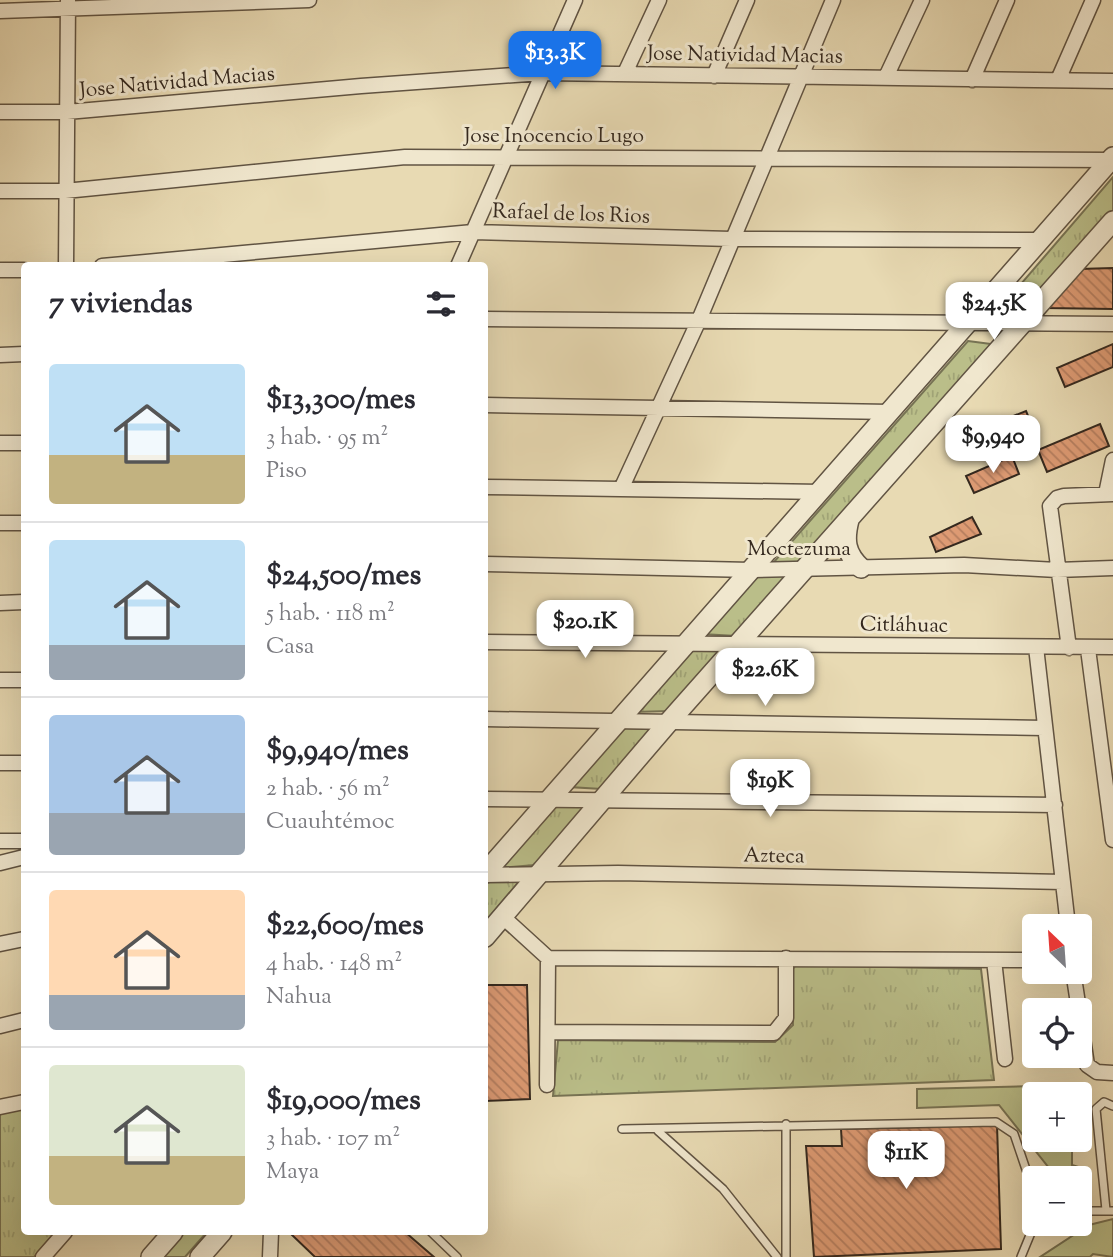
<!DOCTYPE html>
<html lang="es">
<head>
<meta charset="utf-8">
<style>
  :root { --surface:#fff; --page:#f2f2f3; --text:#2b2b33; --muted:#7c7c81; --line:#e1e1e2; --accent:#1a73e8 }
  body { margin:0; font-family:"Sorts Mill Goudy",serif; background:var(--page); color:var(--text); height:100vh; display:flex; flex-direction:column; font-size:26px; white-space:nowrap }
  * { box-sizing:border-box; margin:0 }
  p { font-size:23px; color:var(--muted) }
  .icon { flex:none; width:38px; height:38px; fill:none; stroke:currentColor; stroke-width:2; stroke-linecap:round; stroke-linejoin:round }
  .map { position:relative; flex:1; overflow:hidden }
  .panel { position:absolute; left:21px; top:262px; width:467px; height:973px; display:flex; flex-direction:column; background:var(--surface); border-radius:7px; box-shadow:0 7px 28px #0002 }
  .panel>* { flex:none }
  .needle { width:46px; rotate:335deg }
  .tools { position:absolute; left:1022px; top:914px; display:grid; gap:14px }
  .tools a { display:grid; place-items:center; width:70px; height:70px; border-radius:7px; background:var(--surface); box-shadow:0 7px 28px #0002; font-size:35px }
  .price { position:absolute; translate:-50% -60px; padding:0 16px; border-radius:14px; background:#fff; color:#222; font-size:23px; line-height:46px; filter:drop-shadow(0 2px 4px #0008) }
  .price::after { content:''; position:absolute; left:50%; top:42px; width:21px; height:16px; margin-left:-10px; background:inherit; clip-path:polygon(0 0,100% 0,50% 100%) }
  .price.selected { background:var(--accent); color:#fff }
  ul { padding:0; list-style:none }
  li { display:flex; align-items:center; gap:21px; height:175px; padding:0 28px }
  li+li { border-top:2px solid var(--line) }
  li span { display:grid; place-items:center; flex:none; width:196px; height:140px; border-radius:7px; color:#555 }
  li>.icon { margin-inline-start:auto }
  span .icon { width:84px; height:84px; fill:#fffc; stroke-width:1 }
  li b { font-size:30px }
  h2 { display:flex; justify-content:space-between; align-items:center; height:84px; padding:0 28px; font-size:30px }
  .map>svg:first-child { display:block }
  .grass { fill:#babe89; stroke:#777354; stroke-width:2 }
  .park { fill:url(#park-tufts); stroke:#777354; stroke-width:2 }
  .building { fill:url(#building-back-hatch); stroke:#34281e; stroke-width:2 }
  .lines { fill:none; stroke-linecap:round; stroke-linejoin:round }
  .service-casing { stroke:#615443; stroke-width:10 }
  .minor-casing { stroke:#615443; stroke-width:17 }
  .tertiary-casing { stroke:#615443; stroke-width:22 }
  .service { stroke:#f0e7ce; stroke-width:7 }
  .minor { stroke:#f0e7ce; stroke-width:14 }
  .tertiary { stroke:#f0e7ce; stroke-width:19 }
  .labels { text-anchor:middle; stroke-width:6; stroke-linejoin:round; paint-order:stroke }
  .street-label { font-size:21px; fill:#34281e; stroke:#f0e7ce }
</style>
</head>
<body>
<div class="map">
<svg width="1113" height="1257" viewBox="0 0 1113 1257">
  <defs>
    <pattern id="park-tufts" width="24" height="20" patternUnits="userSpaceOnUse" patternTransform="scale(1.75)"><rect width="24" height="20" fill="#babe89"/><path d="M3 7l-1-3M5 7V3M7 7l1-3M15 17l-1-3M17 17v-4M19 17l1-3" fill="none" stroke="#a0a376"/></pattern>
    <pattern id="building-back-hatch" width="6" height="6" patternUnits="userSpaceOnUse" patternTransform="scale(1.75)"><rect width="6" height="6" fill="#de9b74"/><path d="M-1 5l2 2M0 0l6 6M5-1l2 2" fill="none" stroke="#b57e5f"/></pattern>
  </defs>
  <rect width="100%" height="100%" fill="#e8dab3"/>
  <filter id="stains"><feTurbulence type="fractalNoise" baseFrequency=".00286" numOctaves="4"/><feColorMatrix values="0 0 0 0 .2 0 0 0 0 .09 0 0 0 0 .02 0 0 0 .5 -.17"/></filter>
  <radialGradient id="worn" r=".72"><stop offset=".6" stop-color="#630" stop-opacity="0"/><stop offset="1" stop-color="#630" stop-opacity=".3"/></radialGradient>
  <path class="grass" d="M1071,1085V1094H1034V1139H1072V1165L1085,1169L1088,1202L1080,1203V1178H1057L999,1105L917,1108V1089Z
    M1113,1219V1257L1093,1254L1090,1257H1040L1089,1225Z"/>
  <path class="park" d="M1113,177V212L1024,314L996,313Z
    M968,341L991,344L805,564L773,563Z
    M792,573L737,636L701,634L754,574Z
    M689,648L724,649L670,711L635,712Z
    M619,728L653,729L602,789L569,787Z
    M556,800H593L535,865L497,868Z
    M521,879L485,922V882Z
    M796,965L981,969L994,1080L553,1096L558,1040L775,1042L793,1025L792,970Z
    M24,1104V1232H56L34,1257H0V1109Z
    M184,1232H207L185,1257H161Z"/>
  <path class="building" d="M1113,268V309L1046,308L1079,269Z
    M1113,344V367L1065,387L1057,368Z
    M1026,411L1035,433L984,452L976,431Z
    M1100,424L1109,446L1047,472L1038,450Z
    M1012,456L1019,474L974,493L966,476Z
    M972,517L981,534L936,552L930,537Z
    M485,985H527L530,1099L485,1101Z
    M997,1125L1001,1249L814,1257L806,1146H842L841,1129Z
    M293,1232H405L434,1257H315L291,1234Z"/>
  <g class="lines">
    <g class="service-casing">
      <path id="service" d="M622,1129L996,1122L1014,1134L1034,1193
        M658,1131L723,1189L777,1257
        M1106,1210L1096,1109L1104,1102L1113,1106
        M1080,1211H1113
        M431,1232L457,1257
        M786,1257V1124
        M1021,1257L1035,1223"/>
    </g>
    <g class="minor-casing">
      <path id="minor" d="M0,11L309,0
        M625,73L659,0
        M714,76L747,0
        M886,77L922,0
        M972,80L1007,0
        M1058,80L1093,0
        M0,112H67L361,86L542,73L1113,81
        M0,191H65L405,157L1110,160
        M66,266L68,0
        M102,266L473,232L731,239L1041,240
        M458,266L575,0
        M0,270H24
        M485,319L1113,324
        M0,355L24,354
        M485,405L890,412
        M0,443H24
        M485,487L821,492
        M622,487L699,320L833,0
        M1106,494L1113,460
        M0,523H24
        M485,564L751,570L964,565L1057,570L1113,568
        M0,603L24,602
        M485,642L1113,647
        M1036,647L1068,926
        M1069,648L1050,506L1057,498L1064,496L1113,494
        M1088,649L1113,840
        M0,680H24
        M485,719L1044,728
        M0,763H24
        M485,799L1055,805
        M0,841H24
        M0,863L24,857
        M485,875L618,873L1063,882
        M503,917L548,958L1034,960
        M0,944L24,939
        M994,960L1005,1059
        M1073,971L1079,1010
        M1080,1018L1087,1065L1097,1072L1113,1073
        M0,1026L24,1020
        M548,1032L774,1033L786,1018V958
        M547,1085L548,958
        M0,1107L24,1102
        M43,1257L65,1232
        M270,1257L271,1232"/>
    </g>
    <g class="tertiary-casing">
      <path id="tertiary" d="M849,520C844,540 845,553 861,568
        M485,873L1113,157
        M485,937L667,724L1113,221
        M151,1257L173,1232
        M200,1257L222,1232"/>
    </g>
    <use href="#service" class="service"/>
    <use href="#minor" class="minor"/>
    <use href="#tertiary" class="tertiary"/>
  </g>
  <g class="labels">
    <g class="street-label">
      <text transform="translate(745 54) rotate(1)" y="7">Jose Natividad Macias</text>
      <text transform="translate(177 81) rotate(-5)" y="7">Jose Natividad Macias</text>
      <text x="554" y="142">Jose Inocencio Lugo</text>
      <text transform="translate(571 213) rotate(2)" y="7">Rafael de los Rios</text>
      <text x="799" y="555">Moctezuma</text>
      <text transform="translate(904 624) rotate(1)" y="7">Citláhuac</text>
      <text transform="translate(774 855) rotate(1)" y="7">Azteca</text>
    </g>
  </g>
  <rect width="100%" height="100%" filter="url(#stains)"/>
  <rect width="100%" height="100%" fill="url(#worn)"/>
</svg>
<div class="tools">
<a><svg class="needle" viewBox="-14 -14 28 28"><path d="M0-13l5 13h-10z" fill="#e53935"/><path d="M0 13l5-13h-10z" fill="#7c7c81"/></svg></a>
<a><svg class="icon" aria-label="locate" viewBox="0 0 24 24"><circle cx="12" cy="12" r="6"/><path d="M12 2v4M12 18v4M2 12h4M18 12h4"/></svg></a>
<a>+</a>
<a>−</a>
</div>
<b class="price selected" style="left:555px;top:91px">$13.3K</b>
<b class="price" style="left:994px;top:342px">$24.5K</b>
<b class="price" style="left:993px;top:475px">$9,940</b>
<b class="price" style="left:585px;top:660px">$20.1K</b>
<b class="price" style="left:765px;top:708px">$22.6K</b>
<b class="price" style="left:770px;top:819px">$19K</b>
<b class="price" style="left:906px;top:1191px">$11K</b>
<section class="panel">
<h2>7 viviendas<svg class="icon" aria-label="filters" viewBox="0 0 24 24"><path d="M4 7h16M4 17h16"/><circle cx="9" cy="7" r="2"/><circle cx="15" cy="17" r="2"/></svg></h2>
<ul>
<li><span style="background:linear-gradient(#bfe0f5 65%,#c2b280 0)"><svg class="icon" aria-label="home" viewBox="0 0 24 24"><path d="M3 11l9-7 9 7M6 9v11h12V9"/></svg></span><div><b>$13,300/mes</b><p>3 hab. · 95 m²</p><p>Piso</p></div></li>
<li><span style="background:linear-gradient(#bfe0f5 75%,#9aa5b1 0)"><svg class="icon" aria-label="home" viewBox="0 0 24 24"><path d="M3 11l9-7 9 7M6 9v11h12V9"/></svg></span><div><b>$24,500/mes</b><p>5 hab. · 118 m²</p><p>Casa</p></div></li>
<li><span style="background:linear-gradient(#a9c7e8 70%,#9aa5b1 0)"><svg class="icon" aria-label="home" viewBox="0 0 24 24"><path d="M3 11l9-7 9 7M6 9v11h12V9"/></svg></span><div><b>$9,940/mes</b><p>2 hab. · 56 m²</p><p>Cuauhtémoc</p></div></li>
<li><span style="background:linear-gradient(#ffd9b3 75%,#9aa5b1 0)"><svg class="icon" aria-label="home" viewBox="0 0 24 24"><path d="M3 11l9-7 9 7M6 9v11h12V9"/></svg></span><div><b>$22,600/mes</b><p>4 hab. · 148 m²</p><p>Nahua</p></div></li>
<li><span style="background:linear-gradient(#dfe7d0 65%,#c2b280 0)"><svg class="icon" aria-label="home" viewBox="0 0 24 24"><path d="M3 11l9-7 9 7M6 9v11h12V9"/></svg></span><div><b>$19,000/mes</b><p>3 hab. · 107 m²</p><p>Maya</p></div></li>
</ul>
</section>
</div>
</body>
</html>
